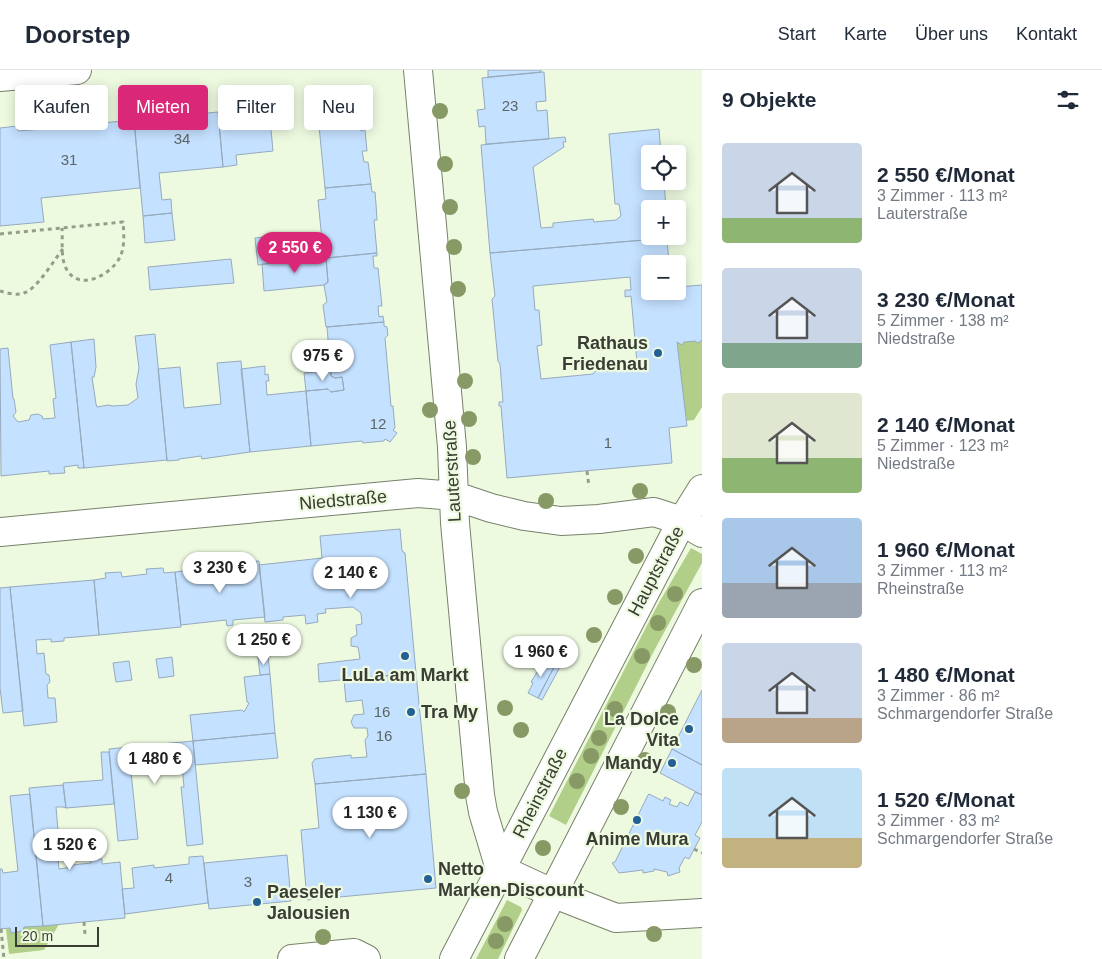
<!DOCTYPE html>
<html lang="de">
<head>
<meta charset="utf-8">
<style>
  :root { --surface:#fff; --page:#f2f2f3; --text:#1f2937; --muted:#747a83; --line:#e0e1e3; --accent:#db2777 }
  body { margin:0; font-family:Helvetica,sans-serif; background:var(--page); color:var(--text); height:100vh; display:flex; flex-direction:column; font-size:19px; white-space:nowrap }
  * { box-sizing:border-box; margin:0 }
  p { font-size:16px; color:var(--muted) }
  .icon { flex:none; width:28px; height:28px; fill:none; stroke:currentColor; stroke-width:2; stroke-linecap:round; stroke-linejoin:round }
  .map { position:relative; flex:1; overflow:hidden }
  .panel { display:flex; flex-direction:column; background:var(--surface); width:400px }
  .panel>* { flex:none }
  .hud { position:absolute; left:15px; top:15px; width:475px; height:45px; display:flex; gap:10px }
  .buttons { position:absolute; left:641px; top:75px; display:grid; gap:10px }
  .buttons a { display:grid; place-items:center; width:45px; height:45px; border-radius:5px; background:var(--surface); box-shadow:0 2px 12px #0003; font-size:25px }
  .scale { position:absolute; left:15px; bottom:12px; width:84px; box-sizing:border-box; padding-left:5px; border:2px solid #393d33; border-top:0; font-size:14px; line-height:18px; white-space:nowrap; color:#393d33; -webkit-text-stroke:4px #eefae0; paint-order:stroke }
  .price { position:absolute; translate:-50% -42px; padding:0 11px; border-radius:18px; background:#fff; color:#222; font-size:16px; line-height:32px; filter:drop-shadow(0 1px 2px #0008) }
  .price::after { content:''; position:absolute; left:50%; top:30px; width:15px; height:11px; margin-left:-8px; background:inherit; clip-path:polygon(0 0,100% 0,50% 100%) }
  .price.active { background:var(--accent); color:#fff }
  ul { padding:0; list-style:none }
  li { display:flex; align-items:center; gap:15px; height:125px; padding:0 20px }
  li span { display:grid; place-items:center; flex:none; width:140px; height:100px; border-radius:5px; color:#555 }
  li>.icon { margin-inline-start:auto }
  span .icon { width:60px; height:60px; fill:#fffc; stroke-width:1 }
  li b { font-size:21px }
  h2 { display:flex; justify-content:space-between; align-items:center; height:60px; padding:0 20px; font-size:21px }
  .tag { padding:0 18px; border-radius:5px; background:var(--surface); box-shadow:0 2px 12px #0003; font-size:18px; line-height:45px }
  .tag.active { background:var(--accent); color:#fff }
  header { display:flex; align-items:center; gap:30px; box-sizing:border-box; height:70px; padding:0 25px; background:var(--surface); border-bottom:1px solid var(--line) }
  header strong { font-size:24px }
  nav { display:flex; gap:28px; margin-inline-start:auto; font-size:18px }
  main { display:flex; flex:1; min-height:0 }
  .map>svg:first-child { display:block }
  .green { fill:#b1cf88 }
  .building { fill:#c4e1ff; stroke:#96aabe; fill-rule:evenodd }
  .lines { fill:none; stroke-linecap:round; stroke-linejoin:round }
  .minor-casing { stroke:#77816a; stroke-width:30 }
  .path { stroke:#959d8b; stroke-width:3; stroke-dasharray:4 4; stroke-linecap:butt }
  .minor { stroke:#fff; stroke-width:28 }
  .tree { fill:#879965 }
  .poi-dot { fill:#226096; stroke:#eefae0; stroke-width:2 }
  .labels { text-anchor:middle; stroke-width:4.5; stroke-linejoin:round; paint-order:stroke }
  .number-label { font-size:15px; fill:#5c6666 }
  .poi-label { font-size:18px; font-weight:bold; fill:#393d33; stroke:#eefae0; text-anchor:end }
  .street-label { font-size:18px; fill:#393d33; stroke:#eefae0 }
</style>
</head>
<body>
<header>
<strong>Doorstep</strong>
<nav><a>Start</a><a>Karte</a><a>Über uns</a><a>Kontakt</a></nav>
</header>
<main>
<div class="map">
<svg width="702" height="889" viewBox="0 0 702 889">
  <rect width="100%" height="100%" fill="#eefae0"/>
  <path class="green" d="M702,270V337L694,350L686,351L677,272L682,275L684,272L695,271L698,273Z
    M691,478L702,484V493L655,579L566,755L549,746L657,536Z
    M507,830L521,837L522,840L498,889H476Z
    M59,854L44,880L9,884L6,859L10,858L11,862L23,861L24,857Z"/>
  <path class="building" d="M488,0H541V2L488,7Z
    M544,2L546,31L536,32L537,41L547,40L549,69L486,74L485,56L479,57L477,40L485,39L482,8Z
    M251,38L252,50L270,49L273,81L236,85L237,95L223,97L218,42Z
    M218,42L223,97L159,103L162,130L171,129L172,143L143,146L134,50Z
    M359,45L361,61L365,60L367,81H362L364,92H368L371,114L325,118L319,56L339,53L338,47Z
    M100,46L101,53L134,50L140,118L41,128L44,152L0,156V58L17,56L18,61L68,57L67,49Z
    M659,59L661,84H650V111H664L666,139H650V166H668L669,168L490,183L481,75L565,67L566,72H563L564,77L533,97L541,158L553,157V153L593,149L594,152L616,150L621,146L619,134H615L609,64Z
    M371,114L372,122H375L376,134L377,150H374L377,183L316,189L314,171L322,170L318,130L326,129L325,118Z
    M172,143L175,170L145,173L143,146Z
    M299,163L302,190L258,195L255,168Z
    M667,168L669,194H650V221H678V217L702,215V270L698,273L695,271L684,272L682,275L677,272L687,356L669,358L672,393L507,408L501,336H499V332H503L500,294L498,291L492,229L495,226L490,183ZM630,207L631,220H625V227L631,226L637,293L616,295L605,294L599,297L593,304L541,309L537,276L542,275L539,240H535L533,216Z
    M377,183V186H373L374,198H378L382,236H378L379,247L383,246L384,252L326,257L323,235L327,232L324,215L328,212L326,188Z
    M326,188L328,212L324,215L264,221L262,194Z
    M231,189L234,213L150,220L148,197Z
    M384,252V256L387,257L388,265L385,268L391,336H393L395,358L393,360L397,363L390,372L385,369L384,371L363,373L362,371L311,376L306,321L328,319L331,322L344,320L342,307L335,308L331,306L327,257Z
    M155,264L167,390L84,398L71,272L94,269L96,297L94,307H92L96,334L97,337L108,335L113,336L128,335L138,328L136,314L139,298L135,266Z
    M71,272L84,398H78V395L64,397L65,403L49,404V401L1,406L0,279L8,278L13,329H14L16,342L13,346L18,352L29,350L31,345L38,344L42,346L43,349L55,348L53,329L56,328L50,275Z
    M241,291L250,382L202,389L201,386L179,389V390L167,391L158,299L180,297L184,338L221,334L217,293Z
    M265,296V305L268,304L269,311H266L267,325L306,321L311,376L250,382L241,299Z
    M331,300V306L335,308L342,307L344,320L331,322L328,319L306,321L304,303Z
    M400,459L402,481L405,483L416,603L319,612L318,594L360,589L358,577L351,576V568L357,565L356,555L362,554L361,543L353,537L325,539L326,543L317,544L318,552L306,554L305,545L283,547V550L265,552L259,495L322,488L320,466Z
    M222,490L224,497L256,494V491H259L265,547L233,550V555L227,556L226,550L181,555L175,502L210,498L212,491Z
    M163,498L164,503L175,502L181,557L99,565L94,510L106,508L105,503L121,502L122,507L147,504L146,499Z
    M94,510L99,565L64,568V571L51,572V569L36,570L37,584L44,583L46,604L49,605L50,612L47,615L48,628H55L57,652L24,656L10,517Z
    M10,517L23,641L3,643L0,618V518Z
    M268,586L270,604L260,605L258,587Z
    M172,587L174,606L159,608L156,589Z
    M545,589L555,595L538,628L528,623L533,613L531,612Z
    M129,591L132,610L116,612L113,593Z
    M555,595L560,597L542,630L538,628Z
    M416,603L426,704L315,714L312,693L315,689L351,685V688L367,687L365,670L368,666L367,658H354L351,652L354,645L364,644L362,630L346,632L344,610Z
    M270,604L275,663L193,671L190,645L242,640L244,642L249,633L247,632L244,607Z
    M702,620V695L672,679Z
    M275,663L278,688L195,695L193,671Z
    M193,671L203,774L187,776L181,717H184L182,696L131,702L138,769L118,771L109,679Z
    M672,679L702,695V725L660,703Z
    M101,682H109L114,734L66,738L63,713L103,710Z
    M426,704L436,818L307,830L301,760L319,758L315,714Z
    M63,715L66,738L63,737H56L59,772L64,771L65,782L60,783L58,789L59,799L72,797V795L91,793L90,789H102V794L120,792L125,848L43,856L29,718Z
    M695,722L702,725V752L695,765L700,768L689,789L685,787L679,798L680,802L668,806L667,802L654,799V801L643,803V800L619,803L612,793L615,792L648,725L649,724L663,731L665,727L671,730L669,734L677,737L680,732L688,736Z
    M30,724L43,856L24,857L23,861L11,863L10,858L0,859V799H2L3,803L18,801L10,726Z
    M287,785L291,831L209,839L204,793Z
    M203,786L208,833L125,844L122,819L134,818L132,798L154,795V798L189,794V787Z"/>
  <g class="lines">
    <g class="minor-casing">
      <path id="minor" d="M418,0L452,377L455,453L480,725L483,742L500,799L552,823L616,848L702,843
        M0,7L77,0
        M0,462L418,423L455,426L491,438L524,446L561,451L599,449L654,442L682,451L702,463
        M292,889L354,883L366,889
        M454,889L682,451L702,419
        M519,889L702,533"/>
    </g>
    <path class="path" d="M0,164L123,152C124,163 125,177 120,187C112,204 80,222 67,200C60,189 63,171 62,158
      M0,221C7,223 17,226 24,223C37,219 54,190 63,179
      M587,401L589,417
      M694,779L702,783
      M84,852L85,864
      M1,859L4,889"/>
    <use href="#minor" class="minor"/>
  </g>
  <g class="tree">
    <circle cx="440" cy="41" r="8"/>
    <circle cx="445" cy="94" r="8"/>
    <circle cx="450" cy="137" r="8"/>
    <circle cx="454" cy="177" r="8"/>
    <circle cx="458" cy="219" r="8"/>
    <circle cx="465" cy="311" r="8"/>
    <circle cx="430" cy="340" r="8"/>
    <circle cx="469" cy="349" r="8"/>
    <circle cx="473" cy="387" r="8"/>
    <circle cx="640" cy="421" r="8"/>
    <circle cx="546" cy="431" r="8"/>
    <circle cx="636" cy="486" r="8"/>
    <circle cx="675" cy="524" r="8"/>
    <circle cx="615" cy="527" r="8"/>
    <circle cx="658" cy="553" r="8"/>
    <circle cx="594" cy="565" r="8"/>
    <circle cx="642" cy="586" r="8"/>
    <circle cx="694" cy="595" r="8"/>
    <circle cx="505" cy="638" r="8"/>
    <circle cx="615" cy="639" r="8"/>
    <circle cx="668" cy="642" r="8"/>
    <circle cx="521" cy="660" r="8"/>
    <circle cx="599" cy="668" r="8"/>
    <circle cx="591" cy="686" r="8"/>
    <circle cx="645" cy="690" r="8"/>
    <circle cx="577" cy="711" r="8"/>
    <circle cx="462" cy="721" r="8"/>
    <circle cx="621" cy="737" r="8"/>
    <circle cx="543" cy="778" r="8"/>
    <circle cx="505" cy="854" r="8"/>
    <circle cx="654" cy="864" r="8"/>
    <circle cx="323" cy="867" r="8"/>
    <circle cx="496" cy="871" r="8"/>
  </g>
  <g class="poi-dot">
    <circle cx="658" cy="283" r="5"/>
    <circle cx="405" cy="586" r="5"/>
    <circle cx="411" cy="642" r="5"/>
    <circle cx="689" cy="659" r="5"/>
    <circle cx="672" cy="693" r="5"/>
    <circle cx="637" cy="750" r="5"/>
    <circle cx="428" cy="809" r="5"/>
    <circle cx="257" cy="832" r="5"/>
  </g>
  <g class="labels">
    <g class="number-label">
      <text x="510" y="41">23</text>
      <text x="182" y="74">34</text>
      <text x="69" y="95">31</text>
      <text x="378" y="359">12</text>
      <text x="608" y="378">1</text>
      <text x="382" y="647">16</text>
      <text x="384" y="671">16</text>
      <text x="169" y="813">4</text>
      <text x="248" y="817">3</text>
    </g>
    <g class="poi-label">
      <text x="648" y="279">Rathaus<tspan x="648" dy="21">Friedenau</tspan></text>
      <text x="405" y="611" text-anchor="middle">LuLa am Markt</text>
      <text x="421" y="648" text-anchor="start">Tra My</text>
      <text x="679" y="655">La Dolce<tspan x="679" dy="21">Vita</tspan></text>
      <text x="662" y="699">Mandy</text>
      <text x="637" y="775" text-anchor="middle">Anime Mura</text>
      <text x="438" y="805" text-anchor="start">Netto<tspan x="438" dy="21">Marken-Discount</tspan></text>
      <text x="267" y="828" text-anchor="start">Paeseler<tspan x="267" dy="21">Jalousien</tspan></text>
    </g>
    <g class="street-label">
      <text transform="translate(452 401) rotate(-93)" y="6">Lauterstraße</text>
      <text transform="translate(343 430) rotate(-5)" y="6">Niedstraße</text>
      <text transform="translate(656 501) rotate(-62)" y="6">Hauptstraße</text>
      <text transform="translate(540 723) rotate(-63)" y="6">Rheinstraße</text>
    </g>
  </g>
</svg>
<div class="buttons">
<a><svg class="icon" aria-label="locate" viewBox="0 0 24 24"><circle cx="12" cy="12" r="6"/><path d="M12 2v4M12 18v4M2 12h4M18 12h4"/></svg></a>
<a>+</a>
<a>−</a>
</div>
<div class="scale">20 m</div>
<b class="price active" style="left:295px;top:204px">2 550 €</b>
<b class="price" style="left:323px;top:312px">975 €</b>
<b class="price" style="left:220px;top:524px">3 230 €</b>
<b class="price" style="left:351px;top:529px">2 140 €</b>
<b class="price" style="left:264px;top:596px">1 250 €</b>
<b class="price" style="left:541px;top:608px">1 960 €</b>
<b class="price" style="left:155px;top:715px">1 480 €</b>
<b class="price" style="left:370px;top:769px">1 130 €</b>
<b class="price" style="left:70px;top:801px">1 520 €</b>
<div class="hud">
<a class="tag">Kaufen</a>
<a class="tag active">Mieten</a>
<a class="tag">Filter</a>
<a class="tag">Neu</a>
</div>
</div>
<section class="panel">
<h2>9 Objekte<svg class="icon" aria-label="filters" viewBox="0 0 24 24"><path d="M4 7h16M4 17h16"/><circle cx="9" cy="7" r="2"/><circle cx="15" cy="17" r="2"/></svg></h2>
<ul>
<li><span style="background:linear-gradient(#c9d6e8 75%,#8fb573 0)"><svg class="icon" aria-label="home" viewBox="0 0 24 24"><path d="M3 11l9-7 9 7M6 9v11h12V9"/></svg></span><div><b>2 550 €/Monat</b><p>3 Zimmer · 113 m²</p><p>Lauterstraße</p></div></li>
<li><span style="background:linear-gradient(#c9d6e8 75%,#7fa58c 0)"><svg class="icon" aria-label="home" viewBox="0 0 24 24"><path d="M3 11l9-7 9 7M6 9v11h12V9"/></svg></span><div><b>3 230 €/Monat</b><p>5 Zimmer · 138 m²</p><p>Niedstraße</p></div></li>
<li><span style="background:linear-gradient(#dfe7d0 65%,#8fb573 0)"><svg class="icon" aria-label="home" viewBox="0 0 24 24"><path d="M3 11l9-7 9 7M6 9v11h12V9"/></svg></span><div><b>2 140 €/Monat</b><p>5 Zimmer · 123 m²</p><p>Niedstraße</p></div></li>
<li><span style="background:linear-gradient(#a9c7e8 65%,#9aa5b1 0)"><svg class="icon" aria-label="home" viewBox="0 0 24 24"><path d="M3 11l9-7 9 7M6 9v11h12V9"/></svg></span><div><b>1 960 €/Monat</b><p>3 Zimmer · 113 m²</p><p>Rheinstraße</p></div></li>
<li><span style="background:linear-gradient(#c9d6e8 75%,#b9a48a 0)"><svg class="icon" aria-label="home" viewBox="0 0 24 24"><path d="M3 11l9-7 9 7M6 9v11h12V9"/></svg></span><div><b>1 480 €/Monat</b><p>3 Zimmer · 86 m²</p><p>Schmargendorfer Straße</p></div></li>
<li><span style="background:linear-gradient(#bfe0f5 70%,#c2b280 0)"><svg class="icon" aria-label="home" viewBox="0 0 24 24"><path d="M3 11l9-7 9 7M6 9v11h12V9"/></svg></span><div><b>1 520 €/Monat</b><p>3 Zimmer · 83 m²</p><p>Schmargendorfer Straße</p></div></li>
</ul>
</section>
</main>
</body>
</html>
